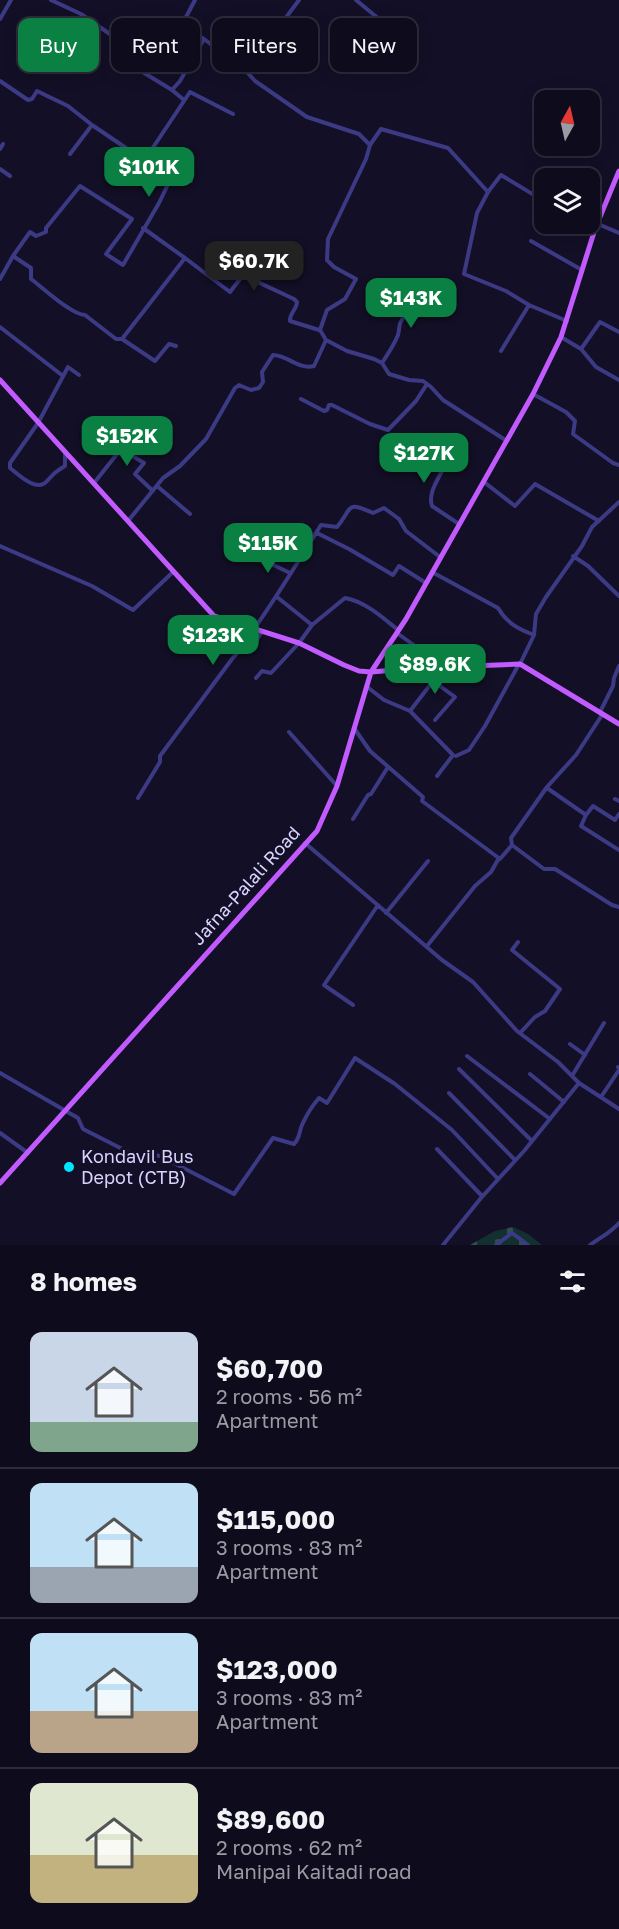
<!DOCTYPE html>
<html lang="en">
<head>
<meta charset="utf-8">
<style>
  :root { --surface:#0e0b1c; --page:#171425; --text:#f1f3f6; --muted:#9b9ba3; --line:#2e2b3b; --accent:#0b8043 }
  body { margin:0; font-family:"Golos Text",sans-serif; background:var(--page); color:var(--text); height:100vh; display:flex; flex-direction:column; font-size:22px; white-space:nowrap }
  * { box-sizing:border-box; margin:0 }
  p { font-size:20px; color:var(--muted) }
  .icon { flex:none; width:33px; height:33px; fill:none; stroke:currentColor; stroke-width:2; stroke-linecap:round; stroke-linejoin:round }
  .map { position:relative; height:1245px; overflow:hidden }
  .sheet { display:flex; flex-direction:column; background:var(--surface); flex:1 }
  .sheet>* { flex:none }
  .hud { position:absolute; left:18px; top:18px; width:584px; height:54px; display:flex; gap:12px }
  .needle { width:39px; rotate:8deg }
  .fabs { position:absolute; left:534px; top:90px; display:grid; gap:12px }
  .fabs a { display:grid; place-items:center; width:66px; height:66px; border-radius:12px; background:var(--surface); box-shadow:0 3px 15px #0003,0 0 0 2px var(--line); font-size:30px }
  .price { position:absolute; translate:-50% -51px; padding:0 14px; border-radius:12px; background:var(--accent); color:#fff; font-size:20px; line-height:39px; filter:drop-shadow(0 2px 3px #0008) }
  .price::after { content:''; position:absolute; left:50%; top:36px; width:18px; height:14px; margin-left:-9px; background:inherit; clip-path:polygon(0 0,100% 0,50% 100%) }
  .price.selected { background:#222; color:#fff }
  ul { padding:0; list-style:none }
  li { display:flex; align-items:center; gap:18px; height:150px; padding:0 30px }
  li+li { border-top:2px solid var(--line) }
  li span { display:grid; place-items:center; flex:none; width:168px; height:120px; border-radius:12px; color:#555 }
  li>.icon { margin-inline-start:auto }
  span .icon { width:72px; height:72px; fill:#fffc; stroke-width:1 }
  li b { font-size:26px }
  h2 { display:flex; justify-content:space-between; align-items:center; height:72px; padding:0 30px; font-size:26px }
  .tag { padding:0 21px; border-radius:12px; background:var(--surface); box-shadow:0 3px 15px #0003,0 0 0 2px var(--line); font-size:21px; line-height:54px }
  .tag.selected { background:var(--accent); color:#fff }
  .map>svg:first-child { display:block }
  .cemetery { fill:url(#cemetery-stones) }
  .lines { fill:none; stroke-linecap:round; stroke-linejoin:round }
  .minor { stroke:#3d3a85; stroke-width:4 }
  .major { stroke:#c25bff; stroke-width:5 }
  .poi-dot { fill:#00e5ff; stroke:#130f26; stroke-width:2 }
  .labels { text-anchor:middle; stroke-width:6; stroke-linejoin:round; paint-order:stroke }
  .street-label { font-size:18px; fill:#d9d4ff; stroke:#130f26 }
  .poi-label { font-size:18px; fill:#d9d4ff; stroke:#130f26; text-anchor:start }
</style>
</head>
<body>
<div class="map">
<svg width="619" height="1245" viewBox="0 0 619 1245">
  <defs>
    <pattern id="cemetery-stones" width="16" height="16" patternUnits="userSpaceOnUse" patternTransform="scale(1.5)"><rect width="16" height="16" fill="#12302f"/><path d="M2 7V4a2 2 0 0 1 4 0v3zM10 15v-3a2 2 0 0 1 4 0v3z" fill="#344d4e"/></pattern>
  </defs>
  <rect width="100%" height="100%" fill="#130f26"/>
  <path class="cemetery" d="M513,1227L528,1234L542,1245H470L495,1231Z"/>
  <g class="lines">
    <path class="minor" d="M51,0L81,14L140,55L136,61L141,71L172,90L180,81L204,39L246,71
      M195,0L186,17L189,30L204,39
      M299,0L246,71L255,81L307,117L359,134L370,145
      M356,0L408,43
      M0,19L11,0
      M0,81L28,100L32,99L37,91L68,106L92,125L126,148L146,158L190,92L233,114
      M172,90L184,100
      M0,149L3,144
      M70,154L92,125
      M146,158L191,181
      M0,169L10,176
      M488,192L477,213L464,274L506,291L529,305L567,321
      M584,224L595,229
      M598,224L619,233
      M531,241L582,270
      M13,256L31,268V279C43,288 72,315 85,315L116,339H122L185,258L143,228
      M185,258L230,292L243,275L294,299L297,302C297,309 289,314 290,321L319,330
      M0,279L13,256L30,232L36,236L46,232V228L80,186L132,219L106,254L123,265L159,203L172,176V172
      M0,327L63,376
      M561,337L581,349L596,367L619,380
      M122,339L155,361L169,344L176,346
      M581,349L600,322L619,332
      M501,351L529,305
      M382,363C388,354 394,345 398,335C400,327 398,323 405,316L416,317L435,295
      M533,394L566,412L575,421L573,434L613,463L619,465
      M301,399L324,411L327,410L329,405H332L370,424L388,430L416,401L427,384
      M448,435L432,455V458L442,471C437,481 428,494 432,506L459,524
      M507,441L443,400L431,387L423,381L409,380L389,374L382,363L374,359L347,351L326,340L320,330L327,310L345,299L356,279L334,267L327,260L328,239L366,159L370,145L381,129L448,148L488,192L501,175L544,201
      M65,452V466C53,473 56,472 47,481C37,493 19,475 10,468V463L38,423L68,367L79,375
      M484,482L515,506L535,484L599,521
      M94,483L121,449L144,463L135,474L153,491
      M157,486L190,514
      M128,521L163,478L180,466L206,439L235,388L239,385L251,390L259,388L263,382L262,372L273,355C288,355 298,370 314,366L326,340
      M317,533L349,549L393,575L399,566L426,583
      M0,546L92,586L133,610L173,572
      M253,555L290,573
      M573,556L588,566L619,596
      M432,572L498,608C507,623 518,629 534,635
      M277,597L312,625
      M254,629C278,595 299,560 321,525L337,527C353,508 345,500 373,513L384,508L399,519L406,531L440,557
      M397,633L444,667L410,711
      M520,664L534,635L536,614L546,597L582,546L592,527L619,502
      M256,678L262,671L271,673L299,643L312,625L345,598C366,602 382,617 398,630
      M433,681L455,697L435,720
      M366,686L384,700L410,711L453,755L437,776
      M600,712L613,686L614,678L619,666
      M354,728L370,751L423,797L422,801L500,859L512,845L511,838L547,787L576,755L602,715
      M289,732L337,786
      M456,756L469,750L485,726L519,664
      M547,788L586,815L581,826L619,850
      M138,798L160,762V756L232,659L238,652L251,650L262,631
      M615,799L619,801
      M586,815L593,806L615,820L619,814
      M353,819L368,795L371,794L388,767
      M305,843L442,960L473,982L517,1031L558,1062L579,1083L619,1109
      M512,845L544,869H555L612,905L619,907
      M386,913L428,861
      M518,942L512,950L560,989L545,1011L535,1017L520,1033
      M427,946L475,886L491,872L499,858
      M353,1005L324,985L378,905
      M570,1044L585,1055
      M467,1056L550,1119
      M618,1067L619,1068
      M459,1069L532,1141
      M0,1073L78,1118L83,1129L140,1158H143L149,1154L160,1156L234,1194L273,1138L294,1144C300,1138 299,1132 302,1125C306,1116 312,1106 319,1098L327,1103L355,1058L395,1084L452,1130L498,1179
      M530,1074L564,1102
      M572,1076L604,1023
      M449,1093L515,1160
      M601,1097L619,1070
      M0,1133L28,1153
      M437,1149L482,1196
      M443,1245L481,1198L524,1151L579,1083
      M496,1245L512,1233L528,1245
      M590,1245C601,1237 610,1233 619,1223"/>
    <path class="major" d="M0,380L214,616L299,643L344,665L359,671L371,672L419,668L520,664L619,724
      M0,1183L317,831L337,786L371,672L406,619L533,394L561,337L595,229L619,171"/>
  </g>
  <circle class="poi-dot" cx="69" cy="1167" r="6"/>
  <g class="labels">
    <g class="street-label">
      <text transform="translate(246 886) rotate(-48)" y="6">Jafna-Palali Road</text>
    </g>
    <g class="poi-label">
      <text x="81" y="1163">Kondavil Bus<tspan x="81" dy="21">Depot (CTB)</tspan></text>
    </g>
  </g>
</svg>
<div class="fabs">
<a><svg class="needle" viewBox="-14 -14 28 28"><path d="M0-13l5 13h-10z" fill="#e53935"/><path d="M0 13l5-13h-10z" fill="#9b9ba3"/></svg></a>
<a><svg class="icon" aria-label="layers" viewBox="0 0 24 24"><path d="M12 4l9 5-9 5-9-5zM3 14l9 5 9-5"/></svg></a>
</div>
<b class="price" style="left:149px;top:198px">$101K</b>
<b class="price selected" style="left:254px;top:292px">$60.7K</b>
<b class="price" style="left:411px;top:329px">$143K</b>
<b class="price" style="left:127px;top:467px">$152K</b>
<b class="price" style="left:424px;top:484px">$127K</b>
<b class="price" style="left:268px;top:574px">$115K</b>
<b class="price" style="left:213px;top:666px">$123K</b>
<b class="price" style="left:435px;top:695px">$89.6K</b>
<div class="hud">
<a class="tag selected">Buy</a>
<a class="tag">Rent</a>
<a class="tag">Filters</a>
<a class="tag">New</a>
</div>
</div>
<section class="sheet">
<h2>8 homes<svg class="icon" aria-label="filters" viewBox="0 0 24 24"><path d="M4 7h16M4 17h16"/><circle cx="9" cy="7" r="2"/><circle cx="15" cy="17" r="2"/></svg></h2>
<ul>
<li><span style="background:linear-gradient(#c9d6e8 75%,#7fa58c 0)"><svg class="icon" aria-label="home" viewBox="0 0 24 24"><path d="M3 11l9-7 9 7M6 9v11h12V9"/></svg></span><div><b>$60,700</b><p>2 rooms · 56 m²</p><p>Apartment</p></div></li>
<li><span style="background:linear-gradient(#bfe0f5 70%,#9aa5b1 0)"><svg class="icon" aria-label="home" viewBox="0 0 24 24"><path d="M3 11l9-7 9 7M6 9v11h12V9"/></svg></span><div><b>$115,000</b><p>3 rooms · 83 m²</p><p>Apartment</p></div></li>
<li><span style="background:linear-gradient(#bfe0f5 65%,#b9a48a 0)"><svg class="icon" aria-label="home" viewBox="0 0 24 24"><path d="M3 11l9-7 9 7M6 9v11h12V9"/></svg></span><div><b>$123,000</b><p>3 rooms · 83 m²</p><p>Apartment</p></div></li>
<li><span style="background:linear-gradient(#dfe7d0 60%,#c2b280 0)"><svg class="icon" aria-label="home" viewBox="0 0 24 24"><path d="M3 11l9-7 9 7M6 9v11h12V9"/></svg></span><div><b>$89,600</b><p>2 rooms · 62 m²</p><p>Manipai Kaitadi road</p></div></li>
</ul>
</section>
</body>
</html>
